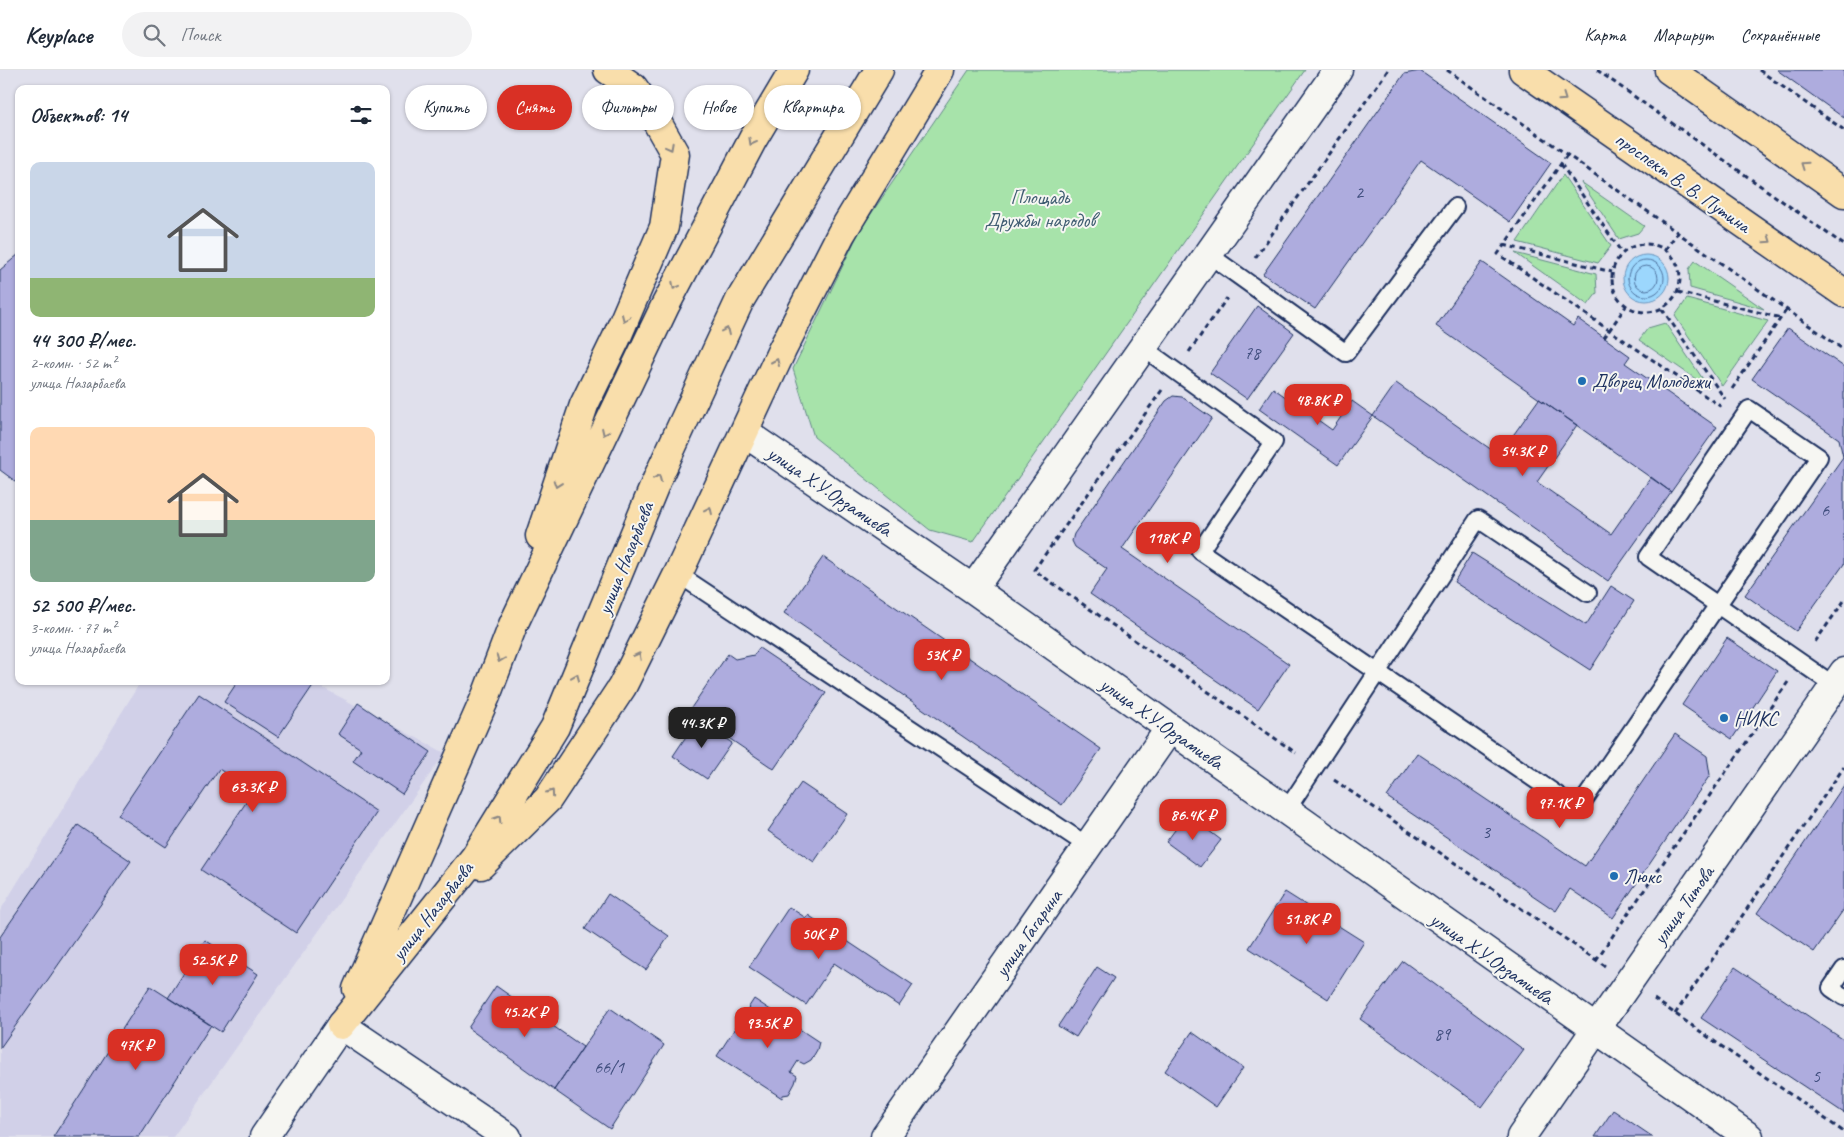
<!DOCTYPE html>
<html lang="ru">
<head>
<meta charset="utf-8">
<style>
  :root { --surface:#fff; --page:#f2f2f3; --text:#1f2937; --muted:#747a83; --line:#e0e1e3; --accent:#d93025 }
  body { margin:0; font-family:Caveat,sans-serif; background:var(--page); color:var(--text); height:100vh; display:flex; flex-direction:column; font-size:19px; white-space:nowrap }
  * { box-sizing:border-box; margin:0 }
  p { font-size:16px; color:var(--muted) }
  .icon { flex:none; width:28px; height:28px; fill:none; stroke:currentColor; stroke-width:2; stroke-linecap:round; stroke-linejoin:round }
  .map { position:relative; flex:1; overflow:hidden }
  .details { position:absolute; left:15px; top:15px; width:375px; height:600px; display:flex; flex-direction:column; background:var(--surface); border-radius:10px; box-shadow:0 1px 4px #0004 }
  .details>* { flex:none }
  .banner { position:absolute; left:405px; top:15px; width:475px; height:45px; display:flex; gap:10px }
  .price { position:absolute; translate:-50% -42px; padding:0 11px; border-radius:10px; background:var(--accent); color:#fff; font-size:16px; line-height:32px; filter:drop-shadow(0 1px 2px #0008) }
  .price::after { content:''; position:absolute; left:50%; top:30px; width:15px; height:11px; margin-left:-8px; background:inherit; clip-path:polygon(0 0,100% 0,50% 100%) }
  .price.current { background:#222; color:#fff }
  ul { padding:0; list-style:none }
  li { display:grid; align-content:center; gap:10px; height:265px; padding:0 15px }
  li span { display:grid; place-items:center; height:155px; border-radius:10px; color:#555 }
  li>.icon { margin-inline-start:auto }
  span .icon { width:90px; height:90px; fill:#fffc; stroke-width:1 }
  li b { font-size:21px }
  h2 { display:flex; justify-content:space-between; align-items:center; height:60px; padding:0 15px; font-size:21px }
  .chip { padding:0 18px; border-radius:22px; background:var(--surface); box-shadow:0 1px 4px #0004; font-size:18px; line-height:45px }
  .chip.current { background:var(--accent); color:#fff }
  header { display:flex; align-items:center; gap:30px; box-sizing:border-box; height:70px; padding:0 25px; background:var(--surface); border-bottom:1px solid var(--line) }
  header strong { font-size:24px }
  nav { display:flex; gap:28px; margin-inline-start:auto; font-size:18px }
  .search { width:350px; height:45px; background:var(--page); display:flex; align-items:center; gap:12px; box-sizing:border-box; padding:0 18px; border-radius:28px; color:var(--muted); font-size:19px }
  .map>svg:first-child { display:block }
  .built { fill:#d1d0e8 }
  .green { fill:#a7e3aa; stroke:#618984 }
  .water { fill:#9cd7fd; stroke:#6894bd }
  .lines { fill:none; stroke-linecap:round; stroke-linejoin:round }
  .shore { stroke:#4f729e; stroke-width:1 }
  .building { fill:#aeacde; stroke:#1b2f5e }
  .service-casing { stroke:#1b2f5e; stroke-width:20 }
  .minor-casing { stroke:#1b2f5e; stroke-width:31 }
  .tertiary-casing { stroke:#1b2f5e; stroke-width:31 }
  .secondary-casing { stroke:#1b2f5e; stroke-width:31 }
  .primary-casing { stroke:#1b2f5e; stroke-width:31 }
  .path { stroke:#1b2f5e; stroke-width:3; stroke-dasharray:5 4; stroke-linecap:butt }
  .service { stroke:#f6f6f2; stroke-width:16 }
  .minor { stroke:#f6f6f2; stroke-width:28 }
  .tertiary { stroke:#f6f6f2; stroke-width:28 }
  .secondary { stroke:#f6f6f2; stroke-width:28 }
  .primary { stroke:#f9deab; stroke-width:28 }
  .oneway { stroke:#8a8684 }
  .poi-dot { fill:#1f6fb2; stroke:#f6f6f2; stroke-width:2 }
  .labels { text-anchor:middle; stroke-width:4; stroke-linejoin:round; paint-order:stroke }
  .number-label { font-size:18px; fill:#404e7e }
  .street-label { font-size:20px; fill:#1b2f5e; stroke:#f6f6f2 }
  .park-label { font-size:20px; fill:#3e5c71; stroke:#f6f6f2 }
  .poi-label { font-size:20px; fill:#1b2f5e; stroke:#f6f6f2; text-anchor:start }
</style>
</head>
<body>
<header>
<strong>Keyplace</strong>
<div class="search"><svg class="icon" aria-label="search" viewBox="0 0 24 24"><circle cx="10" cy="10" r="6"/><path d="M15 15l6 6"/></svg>Поиск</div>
<nav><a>Карта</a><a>Маршрут</a><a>Сохранённые</a></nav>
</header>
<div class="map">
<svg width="1844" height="1067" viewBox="0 0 1844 1067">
  <rect width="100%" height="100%" fill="#e0e0ec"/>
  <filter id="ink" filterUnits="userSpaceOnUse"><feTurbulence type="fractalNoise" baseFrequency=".02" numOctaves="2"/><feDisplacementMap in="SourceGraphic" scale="10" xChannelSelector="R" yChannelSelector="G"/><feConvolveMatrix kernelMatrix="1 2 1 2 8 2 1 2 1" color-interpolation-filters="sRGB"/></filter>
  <g filter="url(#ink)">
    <path class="built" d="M141,611H310L445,683L173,1067H0V841Z"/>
    <path class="green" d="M969,0H1305L973,472L930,460L814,367L793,299L860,160Z
      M1563,105L1611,176L1598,193L1517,172Z
      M1581,112L1644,156L1638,163L1619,169Z
      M1515,183L1596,204L1597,223L1588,235Z
      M1695,191L1764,239L1690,218L1689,199Z
      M1687,229L1768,251L1722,316L1675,246Z
      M1665,253L1709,318L1639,270L1648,258Z"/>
    <path class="water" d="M1623 208a23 23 0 1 1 46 0a23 23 0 1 1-46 0Z"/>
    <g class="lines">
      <path class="shore" d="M1628 208a18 18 0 1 1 36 0a18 18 0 1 1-36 0Z
        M1634 208a12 12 0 1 1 24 0a12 12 0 1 1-24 0Z"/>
    </g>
    <path class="building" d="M1777,0H1844V48Z
      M1420,1L1551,93L1510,152L1421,90L1315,239L1263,204L1404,4Z
      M19,184V414L0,400V200Z
      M1482,192L1573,256L1578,249L1630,286L1625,293L1717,357L1671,422L1436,256Z
      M1257,236L1294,263L1247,329L1210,303Z
      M1788,258L1844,297V494L1796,561L1745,525L1843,387L1839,369L1752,309Z
      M1396,313L1499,385L1539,329L1577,355L1537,412L1611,464L1651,407L1671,422L1608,511L1373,346Z
      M1273,318L1332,360L1352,331L1373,346L1338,395L1259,339Z
      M1173,326L1182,327L1212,348L1122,479L1289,594L1258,639L1090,524L1107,499L1075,477L1072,471L1074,464L1166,331Z
      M1472,483L1586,555L1611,516L1634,531L1590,600L1454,512Z
      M823,487L1101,679L1062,735L784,543Z
      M1727,568L1777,601L1732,669L1682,635Z
      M759,578L826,623L774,699L689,641L728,584L735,589L754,585Z
      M238,611H316L278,667L224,632Z
      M199,624L377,742L296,863L201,800L253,722L219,699L166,777L118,745Z
      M358,633L431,682L402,724L353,691L361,679L338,664Z
      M697,650L732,673L707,709L673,686Z
      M1675,664L1707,686L1710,705L1613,848L1570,819L1556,841L1387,727L1417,683L1585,796Z
      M801,713L847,744L814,792L768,761Z
      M1844,715V839L1814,882L1757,843Z
      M1187,744L1221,770L1200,797L1166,772Z
      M78,755L131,791L0,978V867Z
      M1285,822L1364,872L1328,929L1249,878Z
      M608,824L669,866L646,900L585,859Z
      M789,837L806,848L808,845L913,915L899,936L834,893L806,935L749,897Z
      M205,870L258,904L221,962L168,928Z
      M1403,891L1524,980L1482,1037L1360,949Z
      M1097,897L1114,908L1076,967L1058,956Z
      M1735,897L1844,970V1043L1701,948Z
      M150,916L211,955L139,1067H53Z
      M496,916L583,977L554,1020L468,958Z
      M754,929L819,972L817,980L811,990L804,994L798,991L791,1002L797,1006L795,1013L789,1024L783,1025L782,1028L717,986Z
      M610,938L664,975L610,1059L554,1020Z
      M1192,962L1243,998L1216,1037L1165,1001Z
      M1613,1040L1653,1067H1595Z"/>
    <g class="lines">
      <g class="service-casing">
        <path id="service" d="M1208,184L1346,283L1455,137
          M1142,277L1274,372L1200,481L1578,739L1819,387L1749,339L1648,487L1835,616
          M678,504L1088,776
          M1286,741L1478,449L1588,523
          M1844,899L1831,918L1844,927"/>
      </g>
      <g class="minor-casing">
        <path id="minor" d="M745,363L973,519L1749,1067
          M973,519L1338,0
          M885,1067L1170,658
          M1521,1067L1844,602"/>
      </g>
      <g class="tertiary-casing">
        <path id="tertiary" d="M341,955L507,1067"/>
      </g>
      <g class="secondary-casing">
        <path id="secondary" d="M264,1067L341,955"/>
      </g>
      <g class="primary-casing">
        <path id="primary" d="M1523,0L1844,223
          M1669,0L1844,123
          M540,466L584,335L616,269L664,157L675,84L653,45L633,17L608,0
          M481,795L548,729L622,617L678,504L782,280L841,164L940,0
          M357,919L486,626L513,555L665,236L753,69L794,0
          M341,955L475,787L555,657L658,407L740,230L879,0"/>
      </g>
      <path class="path" d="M1447,0L1844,280
        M1597,0L1844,175
        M1759,0L1844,60
        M1567,85L1498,184L1720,336L1721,335
        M1561,94L1622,183
        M1612 208a34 34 0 1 1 68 0a34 34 0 1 1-68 0Z
        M1504,175L1612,202
        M1665,180L1678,162
        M1255,188L1388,0
        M1678,222L1781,248
        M1662,239L1725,329
        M1604,268L1626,236
        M1189,282L1227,228
        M1732,319L1787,239
        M1162,320L1034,500L1296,683
        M1815,572L1844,531
        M1334,710L1605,896
        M1596,890L1788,612
        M1654,929L1844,1062
        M1675,944L1844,697"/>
      <use href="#service" class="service"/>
      <use href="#minor" class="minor"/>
      <use href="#tertiary" class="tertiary"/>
      <use href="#secondary" class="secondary"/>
      <use href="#primary" class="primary"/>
    </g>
    <defs><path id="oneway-chevron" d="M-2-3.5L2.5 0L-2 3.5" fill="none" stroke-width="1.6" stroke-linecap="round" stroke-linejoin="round" transform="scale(1.25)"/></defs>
    <g class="oneway">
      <use href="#oneway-chevron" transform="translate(1563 28) rotate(35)"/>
      <use href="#oneway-chevron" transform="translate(752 72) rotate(119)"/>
      <use href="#oneway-chevron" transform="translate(670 77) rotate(62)"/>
      <use href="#oneway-chevron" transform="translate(1804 95) rotate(-145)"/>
      <use href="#oneway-chevron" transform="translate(1768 170) rotate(35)"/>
      <use href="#oneway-chevron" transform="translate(675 216) rotate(118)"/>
      <use href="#oneway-chevron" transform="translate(625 248) rotate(113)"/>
      <use href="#oneway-chevron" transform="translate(726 261) rotate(-65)"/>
      <use href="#oneway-chevron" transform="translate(776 292) rotate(-66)"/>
      <use href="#oneway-chevron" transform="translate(605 362) rotate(115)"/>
      <use href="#oneway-chevron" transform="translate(658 408) rotate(-67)"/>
      <use href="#oneway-chevron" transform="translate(557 414) rotate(109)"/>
      <use href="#oneway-chevron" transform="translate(709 440) rotate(-65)"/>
      <use href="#oneway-chevron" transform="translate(638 586) rotate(-62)"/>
      <use href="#oneway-chevron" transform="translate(500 589) rotate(111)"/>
      <use href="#oneway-chevron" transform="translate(576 607) rotate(-68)"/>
      <use href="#oneway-chevron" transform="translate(551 723) rotate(-55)"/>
      <use href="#oneway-chevron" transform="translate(498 749) rotate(-58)"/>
    </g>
  </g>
  <g class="poi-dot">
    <circle cx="1582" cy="311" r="5"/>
    <circle cx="1724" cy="648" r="5"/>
    <circle cx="1614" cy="806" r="5"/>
  </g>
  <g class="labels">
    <g class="number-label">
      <text x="1359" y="128">2</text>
      <text x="1252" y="289">78</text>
      <text x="1825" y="446">6</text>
      <text x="1486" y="768">3</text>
      <text x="1442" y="970">89</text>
      <text x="609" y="1003">66/1</text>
      <text x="1816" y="1012">5</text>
    </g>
    <g class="street-label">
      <text transform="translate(1683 112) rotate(35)" y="7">проспект В. В. Путина</text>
      <text transform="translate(830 421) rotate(34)" y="7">улица Х.У.Орзамиева</text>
      <text transform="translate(625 488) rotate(-68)" y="7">улица Назарбаева</text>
      <text transform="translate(1162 653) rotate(35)" y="7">улица Х.У.Орзамиева</text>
      <text transform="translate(1683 835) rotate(-55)" y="7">улица Титова</text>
      <text transform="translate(432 841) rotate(-52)" y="7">улица Назарбаева</text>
      <text transform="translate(1028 863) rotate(-55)" y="7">улица Гагарина</text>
      <text transform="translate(1492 888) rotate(35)" y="7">улица Х.У.Орзамиева</text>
    </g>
    <g class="park-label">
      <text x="1040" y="134">Площадь<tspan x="1040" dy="23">Дружбы народов</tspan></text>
    </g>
    <g class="poi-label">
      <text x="1592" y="318">Дворец Молодежи</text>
      <text x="1734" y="655">НИКС</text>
      <text x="1624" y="813">Люкс</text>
    </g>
  </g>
</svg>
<b class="price" style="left:1318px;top:356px">48.8K ₽</b>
<b class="price" style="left:1523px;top:407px">54.3K ₽</b>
<b class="price" style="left:1168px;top:494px">118K ₽</b>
<b class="price" style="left:942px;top:611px">53K ₽</b>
<b class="price current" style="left:702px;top:679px">44.3K ₽</b>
<b class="price" style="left:253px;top:743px">63.3K ₽</b>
<b class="price" style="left:1560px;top:759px">97.1K ₽</b>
<b class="price" style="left:1193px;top:771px">86.4K ₽</b>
<b class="price" style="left:1307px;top:875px">51.8K ₽</b>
<b class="price" style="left:819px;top:890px">50K ₽</b>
<b class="price" style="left:213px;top:916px">52.5K ₽</b>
<b class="price" style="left:525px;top:968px">45.2K ₽</b>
<b class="price" style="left:768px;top:979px">93.5K ₽</b>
<b class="price" style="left:136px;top:1001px">47K ₽</b>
<div class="banner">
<a class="chip">Купить</a>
<a class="chip current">Снять</a>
<a class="chip">Фильтры</a>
<a class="chip">Новое</a>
<a class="chip">Квартира</a>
</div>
<section class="details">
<h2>Объектов: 14<svg class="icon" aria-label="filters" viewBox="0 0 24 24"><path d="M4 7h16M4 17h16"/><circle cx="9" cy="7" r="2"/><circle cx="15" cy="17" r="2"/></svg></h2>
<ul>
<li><span style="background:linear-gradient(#c9d6e8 75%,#8fb573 0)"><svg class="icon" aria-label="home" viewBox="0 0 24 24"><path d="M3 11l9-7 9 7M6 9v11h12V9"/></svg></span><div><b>44 300 ₽/мес.</b><p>2-комн. · 52 m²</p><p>улица Назарбаева</p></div></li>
<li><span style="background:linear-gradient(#ffd9b3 60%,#7fa58c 0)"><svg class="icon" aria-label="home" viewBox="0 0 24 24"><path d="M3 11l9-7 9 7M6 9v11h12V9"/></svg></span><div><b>52 500 ₽/мес.</b><p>3-комн. · 77 m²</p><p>улица Назарбаева</p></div></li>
</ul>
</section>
</div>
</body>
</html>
